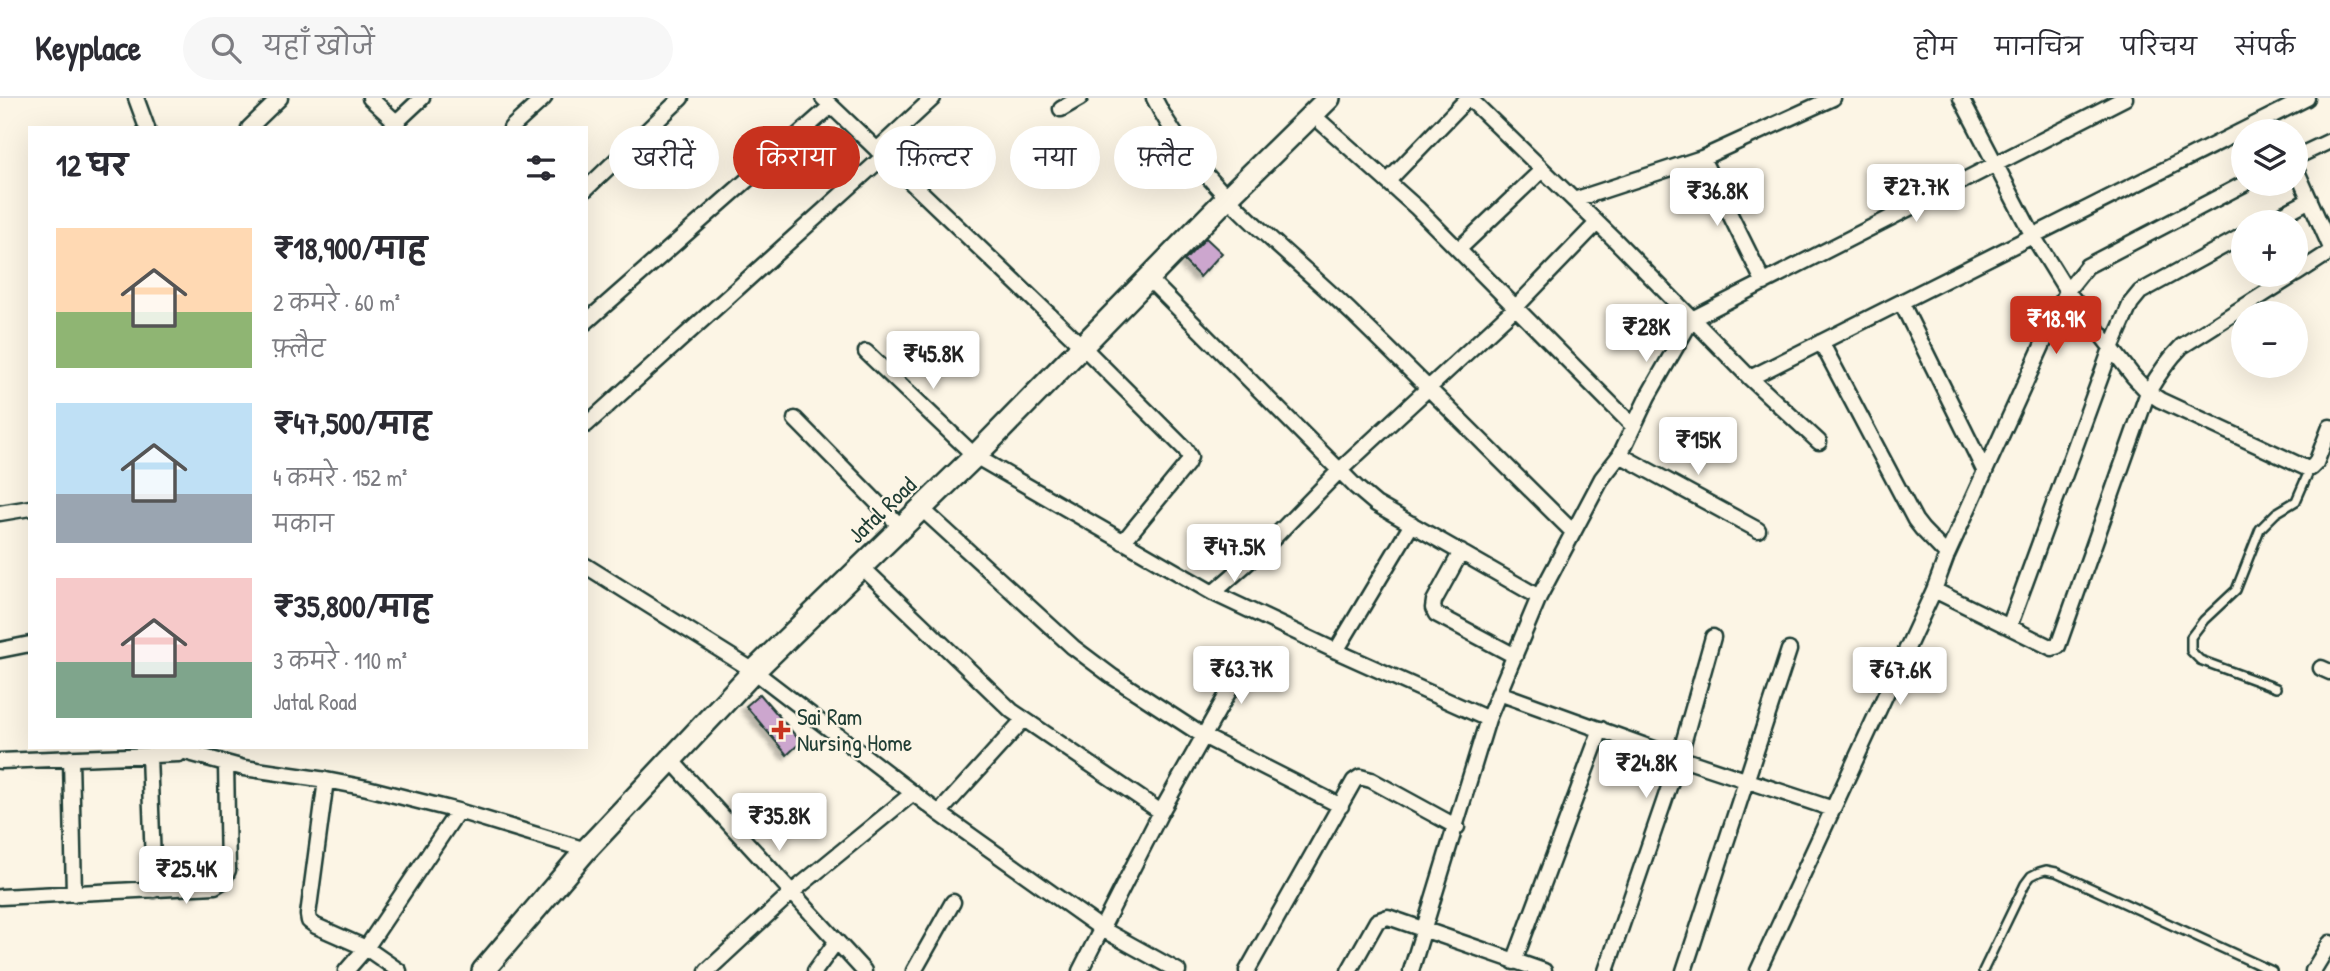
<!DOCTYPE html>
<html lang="hi">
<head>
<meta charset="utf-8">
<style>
  :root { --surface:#fff; --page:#f7f7f7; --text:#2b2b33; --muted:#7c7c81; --line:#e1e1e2; --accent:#c8321e }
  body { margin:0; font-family:"Patrick Hand","Playpen Sans Deva",sans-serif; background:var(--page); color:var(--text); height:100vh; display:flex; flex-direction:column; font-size:26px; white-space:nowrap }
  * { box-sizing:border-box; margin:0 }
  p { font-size:23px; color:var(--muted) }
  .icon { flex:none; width:38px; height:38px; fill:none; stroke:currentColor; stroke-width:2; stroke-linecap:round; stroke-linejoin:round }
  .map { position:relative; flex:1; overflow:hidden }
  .sheet { position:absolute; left:28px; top:28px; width:560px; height:623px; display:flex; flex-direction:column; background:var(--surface); border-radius:0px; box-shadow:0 7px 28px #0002 }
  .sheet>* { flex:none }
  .banner { position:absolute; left:609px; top:28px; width:665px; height:63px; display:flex; gap:14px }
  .buttons { position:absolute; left:2231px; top:21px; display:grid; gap:14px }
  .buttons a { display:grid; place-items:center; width:77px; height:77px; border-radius:50%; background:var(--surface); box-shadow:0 7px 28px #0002; font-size:35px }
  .price { position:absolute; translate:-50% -60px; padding:0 16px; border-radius:7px; background:#fff; color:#222; font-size:23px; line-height:46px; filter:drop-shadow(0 2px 4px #0008) }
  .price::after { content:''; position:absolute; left:50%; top:42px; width:21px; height:16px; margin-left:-10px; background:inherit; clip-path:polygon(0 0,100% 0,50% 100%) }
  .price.active { background:var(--accent); color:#fff }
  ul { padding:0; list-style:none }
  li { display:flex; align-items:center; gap:21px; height:175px; padding:0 28px }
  li span { display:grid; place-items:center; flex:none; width:196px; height:140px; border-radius:0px; color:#555 }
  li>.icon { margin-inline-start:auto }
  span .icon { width:84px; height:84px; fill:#fffc; stroke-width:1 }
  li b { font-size:30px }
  h2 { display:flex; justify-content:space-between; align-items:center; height:84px; padding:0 28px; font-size:30px }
  .chip { padding:0 24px; border-radius:32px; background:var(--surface); box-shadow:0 7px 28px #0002; font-size:24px; line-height:63px }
  .chip.active { background:var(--accent); color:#fff }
  header { display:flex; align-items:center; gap:42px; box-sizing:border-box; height:98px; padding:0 35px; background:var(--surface); border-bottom:2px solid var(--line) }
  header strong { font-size:33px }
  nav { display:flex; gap:38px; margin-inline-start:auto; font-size:24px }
  .search { width:490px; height:63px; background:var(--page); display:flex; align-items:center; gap:18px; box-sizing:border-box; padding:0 24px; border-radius:38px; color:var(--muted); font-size:26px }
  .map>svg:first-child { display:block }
  .building { fill:#cca6ce; stroke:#1f3d34; stroke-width:2; filter:url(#shadow) }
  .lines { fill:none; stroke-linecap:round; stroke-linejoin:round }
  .lane-casing { stroke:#1f3d34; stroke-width:12 }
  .street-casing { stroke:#1f3d34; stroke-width:19 }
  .secondary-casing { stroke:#1f3d34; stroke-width:26 }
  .lane { stroke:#fcf5e5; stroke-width:7 }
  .street { stroke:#fcf5e5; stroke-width:14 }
  .secondary { stroke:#fcf5e5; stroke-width:21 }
  .poi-dot { fill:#c8321e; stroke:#fcf5e5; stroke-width:2.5 }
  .labels { text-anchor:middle; stroke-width:5; stroke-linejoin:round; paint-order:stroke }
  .street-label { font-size:23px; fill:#1f3d34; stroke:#fcf5e5 }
  .poi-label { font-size:23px; fill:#1f3d34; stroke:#fcf5e5; text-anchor:start }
</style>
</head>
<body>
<header>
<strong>Keyplace</strong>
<div class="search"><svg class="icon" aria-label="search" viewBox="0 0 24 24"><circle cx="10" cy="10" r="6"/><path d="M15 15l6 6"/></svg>यहाँ खोजें</div>
<nav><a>होम</a><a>मानचित्र</a><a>परिचय</a><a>संपर्क</a></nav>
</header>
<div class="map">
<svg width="2330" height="873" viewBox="0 0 2330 873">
  <defs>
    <filter id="shadow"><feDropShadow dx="-4.5" dy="4.5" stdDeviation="2" flood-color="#0004"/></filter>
  </defs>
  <rect width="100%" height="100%" fill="#fcf5e5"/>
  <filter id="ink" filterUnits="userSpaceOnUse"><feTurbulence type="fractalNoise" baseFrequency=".0143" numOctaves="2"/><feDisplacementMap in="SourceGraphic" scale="14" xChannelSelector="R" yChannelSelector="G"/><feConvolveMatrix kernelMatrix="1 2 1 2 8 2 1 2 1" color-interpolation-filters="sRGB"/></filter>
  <g filter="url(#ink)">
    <path class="building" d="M1206,140L1222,155L1200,179L1184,163Z
      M760,596L801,644L787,657L746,608Z"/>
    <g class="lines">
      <g class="lane-casing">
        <path id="lane" d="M2276,590L2200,562L2191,553V539L2204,522L2236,492L2260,431L2276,415L2296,403L2310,371
          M1983,873L2025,786L2031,778L2039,774L2046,772L2056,774L2272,873"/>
      </g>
      <g class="street-casing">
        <path id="street" d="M136,0L147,30
          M370,0L396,24
          M823,0L1083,249L1185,351L1190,359L1187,366L1123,444
          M1154,0C1199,90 1284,149 1354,217C1428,289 1500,362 1573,434
          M1469,0L1614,141L1750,280L1819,344
          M1961,0L2033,138L2067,193L2133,278L2148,294L2160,302L2306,370H2311L2316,365L2330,329
          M1061,11L1080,0
          M1313,17L1417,110L1633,328
          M249,30L280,0
          M390,30L422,0
          M511,30L544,0
          M877,52L933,0
          M2296,59L2330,43
          M1702,60L1764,185
          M2296,71L2330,148
          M1388,83L1468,0
          M586,91L681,0
          M1574,102L1702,60L1833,0
          M2268,124L2310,102
          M1459,151L1542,72
          M2296,176L2330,154
          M1148,180L1356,389L1376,406L1539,499
          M1902,206L1985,374
          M586,224L831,8
          M1821,244L1915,422L1922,431L1947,457
          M866,254L975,358L1213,495L1336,553L1488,621
          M1750,280L2307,0
          M795,321L901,429
          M586,327L884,58
          M1620,357L1758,432
          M921,410L1073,549L1113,579L1205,639L1341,708
          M0,415L30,410
          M1461,454L1434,503L1433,510L1436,516L1515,558
          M586,468L754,573L939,715L1102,831L1178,873
          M861,468L1012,613L1161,714
          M1934,492L2052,550L2058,548L2148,294C2158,277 2168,262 2182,248L2294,177
          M1213,495L1262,452L1339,373L1516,209L1597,125
          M2009,529L2112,248L2131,205L2140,194L2244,137
          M0,552L30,546
          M1336,553L1412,426
          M2321,570L2330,574
          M1499,595L1679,660L1833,711
          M167,649L244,670L326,682L367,690L458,713L586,752
          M149,657L154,792
          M71,660L74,796
          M670,661L864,873
          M0,663L179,656
          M326,682L308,817L309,823L316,828L366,850L399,873
          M939,715L1024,621
          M0,799L215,788L223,783L228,772L226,666
          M1514,864L1601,631
          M346,873L366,850L458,713
          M707,873L791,795L913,695
          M815,873L836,844
          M914,873L953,804
          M1080,873L1161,714L1247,561
          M1247,873L1354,683L1360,679L1371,682L1457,729
          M1349,873L1377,823L1388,819L1544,873
          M1411,873L1488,621L1539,499L1602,380L1620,357L1648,298L1692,221L2125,0
          M1606,873L1679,660L1713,539
          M1684,873L1789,552
          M1758,873L1934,492L1947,457L2067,193L2087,168L2244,86
          M2313,873L2330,845"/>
      </g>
      <g class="secondary-casing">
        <path id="secondary" d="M483,873L586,752L754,573L975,358L1227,100L1329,0"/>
      </g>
      <use href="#lane" class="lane"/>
      <use href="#street" class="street"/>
      <use href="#secondary" class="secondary"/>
    </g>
  </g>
  <path class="poi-dot" d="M777.5 621.5h7v7h7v7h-7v7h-7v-7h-7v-7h7z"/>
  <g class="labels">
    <g class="street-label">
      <text transform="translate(882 412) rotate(-44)" y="8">Jatal Road</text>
    </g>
    <g class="poi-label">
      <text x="797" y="627">Sai Ram<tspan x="797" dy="26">Nursing Home</tspan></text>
    </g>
  </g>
</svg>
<div class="buttons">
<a><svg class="icon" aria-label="layers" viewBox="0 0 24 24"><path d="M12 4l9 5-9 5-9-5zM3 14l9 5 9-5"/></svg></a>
<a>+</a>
<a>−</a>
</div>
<b class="price" style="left:1916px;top:126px">₹27.7K</b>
<b class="price" style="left:1717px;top:130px">₹36.8K</b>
<b class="price active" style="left:2056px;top:258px">₹18.9K</b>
<b class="price" style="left:1646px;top:266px">₹28K</b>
<b class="price" style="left:933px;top:293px">₹45.8K</b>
<b class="price" style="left:1698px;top:379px">₹15K</b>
<b class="price" style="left:1234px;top:486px">₹47.5K</b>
<b class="price" style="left:1241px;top:608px">₹63.7K</b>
<b class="price" style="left:1900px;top:609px">₹67.6K</b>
<b class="price" style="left:1646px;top:702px">₹24.8K</b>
<b class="price" style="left:779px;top:755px">₹35.8K</b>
<b class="price" style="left:186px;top:808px">₹25.4K</b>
<div class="banner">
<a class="chip">खरीदें</a>
<a class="chip active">किराया</a>
<a class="chip">फ़िल्टर</a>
<a class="chip">नया</a>
<a class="chip">फ़्लैट</a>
</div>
<section class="sheet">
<h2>12 घर<svg class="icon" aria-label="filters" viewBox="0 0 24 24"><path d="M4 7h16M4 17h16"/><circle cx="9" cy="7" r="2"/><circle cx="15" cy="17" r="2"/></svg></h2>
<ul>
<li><span style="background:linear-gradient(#ffd9b3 60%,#8fb573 0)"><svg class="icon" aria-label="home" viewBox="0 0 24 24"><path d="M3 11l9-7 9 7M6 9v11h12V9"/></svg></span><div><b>₹18,900/माह</b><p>2 कमरे · 60 m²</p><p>फ़्लैट</p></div></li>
<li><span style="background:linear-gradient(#bfe0f5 65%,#9aa5b1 0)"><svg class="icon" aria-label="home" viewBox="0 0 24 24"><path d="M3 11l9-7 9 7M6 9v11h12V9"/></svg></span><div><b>₹47,500/माह</b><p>4 कमरे · 152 m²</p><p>मकान</p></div></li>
<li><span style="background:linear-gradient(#f6c9c9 60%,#7fa58c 0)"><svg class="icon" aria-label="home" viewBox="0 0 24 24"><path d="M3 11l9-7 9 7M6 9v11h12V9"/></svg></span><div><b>₹35,800/माह</b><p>3 कमरे · 110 m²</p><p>Jatal Road</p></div></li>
</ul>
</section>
</div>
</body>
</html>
